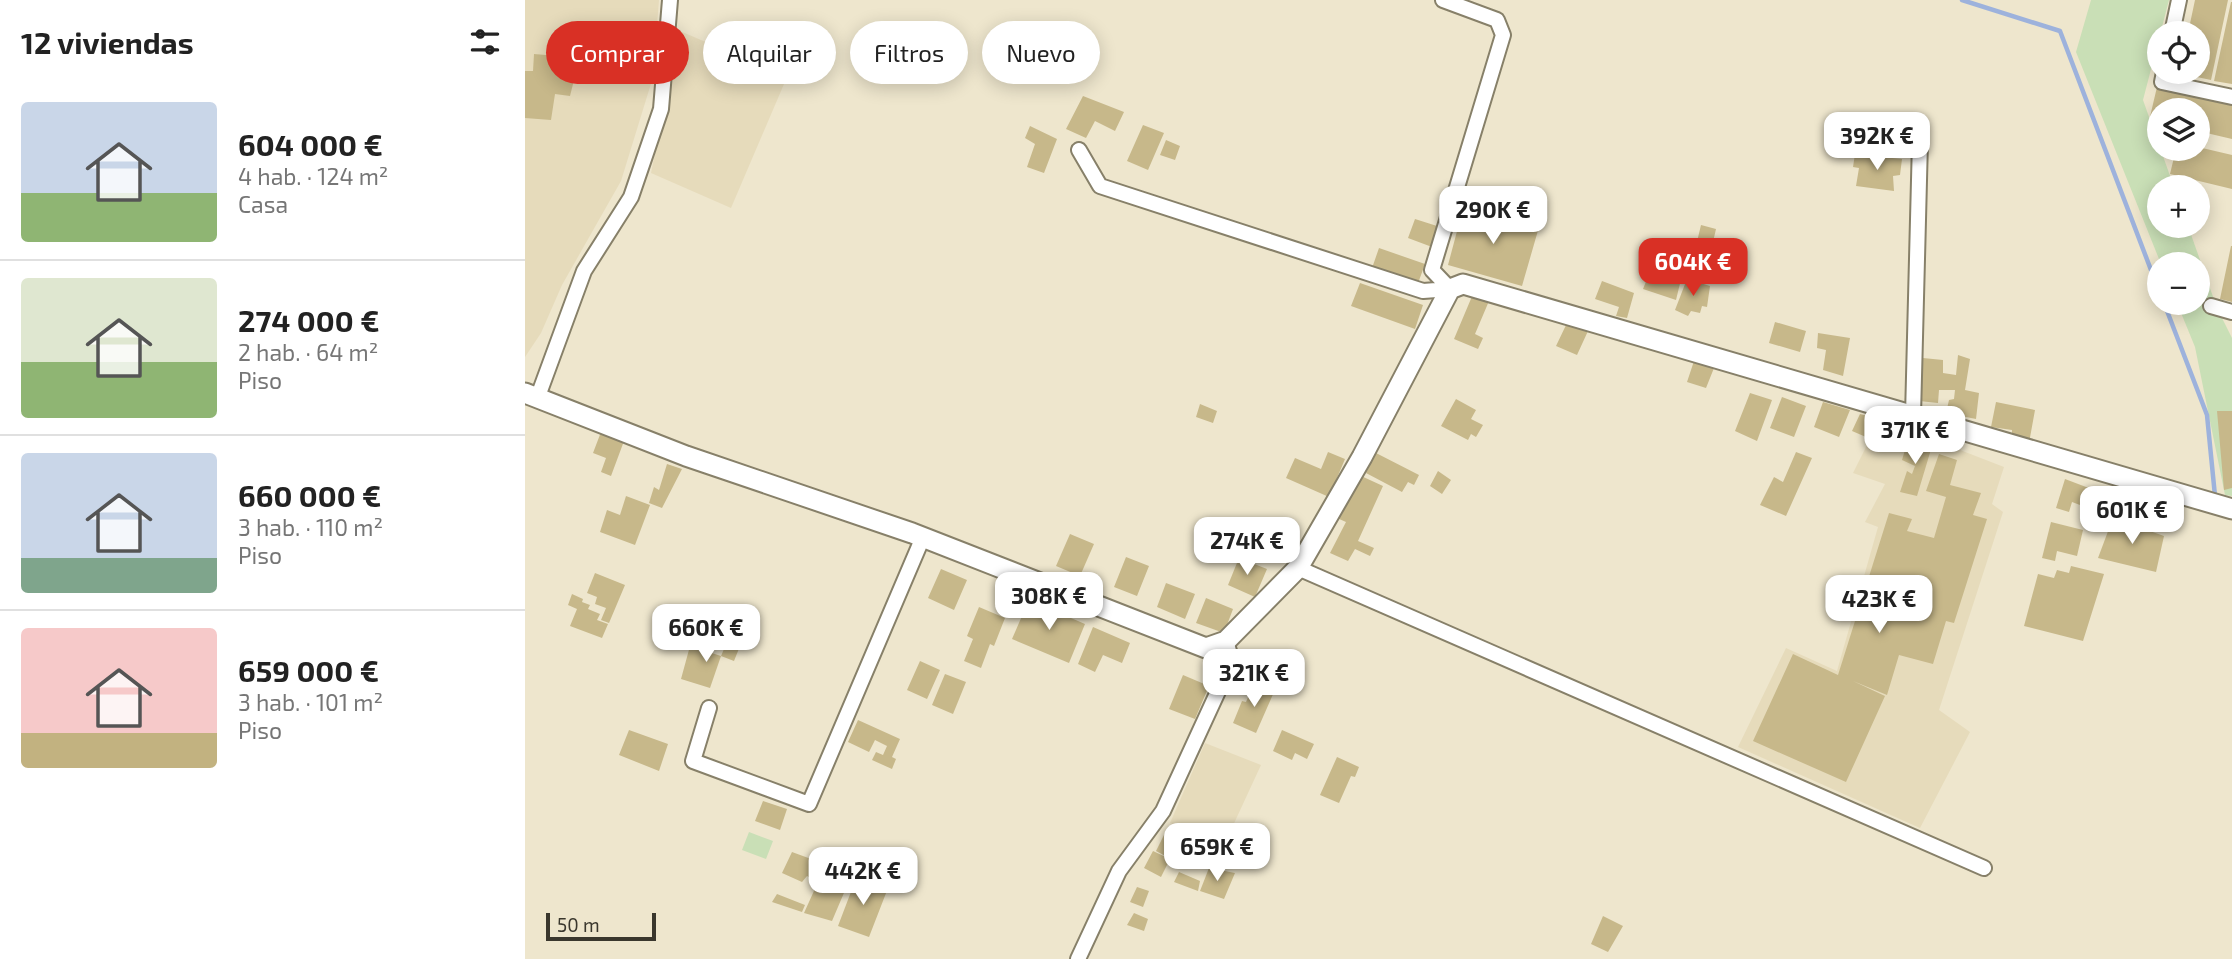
<!DOCTYPE html>
<html lang="es">
<head>
<meta charset="utf-8">
<style>
  :root { --surface:#fff; --page:#f6f6f6; --text:#222; --muted:#767676; --line:#e0e0e0; --accent:#d93025 }
  body { margin:0; font-family:"Exo 2",sans-serif; background:var(--page); color:var(--text); height:100vh; display:flex; flex-direction:column; font-size:26px; white-space:nowrap }
  * { box-sizing:border-box; margin:0 }
  p { font-size:23px; color:var(--muted) }
  .icon { flex:none; width:38px; height:38px; fill:none; stroke:currentColor; stroke-width:2; stroke-linecap:round; stroke-linejoin:round }
  .map { position:relative; flex:1; overflow:hidden }
  .side { display:flex; flex-direction:column; background:var(--surface); width:525px }
  .side>* { flex:none }
  .guide { position:absolute; left:21px; top:21px; width:665px; height:63px; display:flex; gap:14px }
  .buttons { position:absolute; left:1622px; top:21px; display:grid; gap:14px }
  .buttons a { display:grid; place-items:center; width:63px; height:63px; border-radius:50%; background:var(--surface); box-shadow:0 4px 18px #0003; font-size:35px }
  .scale { position:absolute; left:21px; bottom:18px; width:110px; box-sizing:border-box; padding-left:7px; border:4px solid #3a372d; border-top:0; font-size:19px; line-height:24px; white-space:nowrap; color:#3a372d; -webkit-text-stroke:5px #eee6cd; paint-order:stroke }
  .price { position:absolute; translate:-50% -60px; padding:0 16px; border-radius:14px; background:#fff; color:#222; font-size:23px; line-height:46px; filter:drop-shadow(0 2px 4px #0008) }
  .price::after { content:''; position:absolute; left:50%; top:42px; width:21px; height:16px; margin-left:-10px; background:inherit; clip-path:polygon(0 0,100% 0,50% 100%) }
  .price.on { background:var(--accent); color:#fff }
  ul { padding:0; list-style:none }
  li { display:flex; align-items:center; gap:21px; height:175px; padding:0 21px }
  li+li { border-top:2px solid var(--line) }
  li span { display:grid; place-items:center; flex:none; width:196px; height:140px; border-radius:7px; color:#555 }
  li>.icon { margin-inline-start:auto }
  span .icon { width:84px; height:84px; fill:#fffc; stroke-width:1 }
  li b { font-size:30px }
  h2 { display:flex; justify-content:space-between; align-items:center; height:84px; padding:0 21px; font-size:30px }
  .pill { padding:0 24px; border-radius:32px; background:var(--surface); box-shadow:0 4px 18px #0003; font-size:24px; line-height:63px }
  .pill.on { background:var(--accent); color:#fff }
  main { display:flex; flex:1; min-height:0 }
  .map>svg:first-child { display:block }
  .built { fill:#e6dbbb }
  .green { fill:#c9dfb6 }
  .lines { fill:none; stroke-linecap:round; stroke-linejoin:round }
  .stream { stroke:#9db2dc; stroke-width:4.5 }
  .building { fill:#c7b88a }
  .street-casing { stroke:#878069; stroke-width:18 }
  .secondary-casing { stroke:#878069; stroke-width:23 }
  .street { stroke:#fff; stroke-width:14 }
  .secondary { stroke:#fff; stroke-width:19 }
</style>
</head>
<body>
<main>
<section class="side">
<h2>12 viviendas<svg class="icon" aria-label="filters" viewBox="0 0 24 24"><path d="M4 7h16M4 17h16"/><circle cx="9" cy="7" r="2"/><circle cx="15" cy="17" r="2"/></svg></h2>
<ul>
<li><span style="background:linear-gradient(#c9d6e8 65%,#8fb573 0)"><svg class="icon" aria-label="home" viewBox="0 0 24 24"><path d="M3 11l9-7 9 7M6 9v11h12V9"/></svg></span><div><b>604 000 €</b><p>4 hab. · 124 m²</p><p>Casa</p></div></li>
<li><span style="background:linear-gradient(#dfe7d0 60%,#8fb573 0)"><svg class="icon" aria-label="home" viewBox="0 0 24 24"><path d="M3 11l9-7 9 7M6 9v11h12V9"/></svg></span><div><b>274 000 €</b><p>2 hab. · 64 m²</p><p>Piso</p></div></li>
<li><span style="background:linear-gradient(#c9d6e8 75%,#7fa58c 0)"><svg class="icon" aria-label="home" viewBox="0 0 24 24"><path d="M3 11l9-7 9 7M6 9v11h12V9"/></svg></span><div><b>660 000 €</b><p>3 hab. · 110 m²</p><p>Piso</p></div></li>
<li><span style="background:linear-gradient(#f6c9c9 75%,#c2b280 0)"><svg class="icon" aria-label="home" viewBox="0 0 24 24"><path d="M3 11l9-7 9 7M6 9v11h12V9"/></svg></span><div><b>659 000 €</b><p>3 hab. · 101 m²</p><p>Piso</p></div></li>
</ul>
</section>
<div class="map">
<svg width="1707" height="959" viewBox="0 0 1707 959">
  <rect width="100%" height="100%" fill="#eee6cd"/>
  <path class="built" d="M0,0H134L128,77L96,181L37,285L16,333L0,357Z
    M155,31L262,77L206,208L126,173Z
    M1355,419L1479,467L1467,504L1478,512L1414,710L1445,732L1395,828L1213,747L1261,648L1312,671L1353,527L1340,522L1360,484L1328,473Z
    M680,743L736,765L699,845L645,823Z"/>
  <path class="green" d="M1566,0H1644L1618,100L1649,187H1634V226H1663L1692,308L1707,338V496L1700,495L1670,347L1652,303H1673V264H1636L1551,52Z
    M224,832L248,841L241,859L217,850Z"/>
  <g class="lines">
    <path class="stream" d="M1437,0L1535,31L1634,291
      M1639,303L1682,415L1690,496"/>
  </g>
  <path class="building" d="M1670,0H1703L1686,80L1653,73L1673,72V33H1663Z
    M1706,2H1707V84L1689,81Z
    M56,33L84,35L81,58L55,54Z
    M9,54L68,59L63,82L49,80L45,96L30,94L26,120L0,118V71H8Z
    M1632,87L1707,104V139L1673,131V110H1634V123L1624,121Z
    M558,96L599,112L590,131L570,121L561,138L541,129Z
    M618,125L639,133L623,170L602,161Z
    M505,126L532,139L519,173L502,167L510,144L500,138Z
    M641,140L655,146L650,160L635,155Z
    M1673,147L1707,155V189L1645,174L1651,149Z
    M1330,154L1377,159L1375,175L1368,176L1369,191L1331,186L1334,168L1328,167Z
    M939,205L1014,227L997,286L923,265Z
    M890,219L912,226L907,247L883,238Z
    M1176,225L1191,229L1185,255L1170,250Z
    M1706,246H1707V302L1695,299Z
    M854,248L900,264L892,286L846,271Z
    M1134,249L1145,253L1142,264L1158,271L1151,300L1118,289Z
    M1162,279L1185,286L1182,307L1177,306L1175,313L1166,311L1163,316L1150,310Z
    M1077,281L1109,293L1102,318L1091,316L1094,307L1070,299Z
    M835,283L898,305L890,329L826,306Z
    M948,294L964,301L950,334L958,338L953,349L929,339Z
    M1250,322L1281,331L1275,352L1244,343Z
    M1042,323L1063,331L1052,355L1031,346Z
    M1293,333L1325,338L1318,376L1298,370L1301,350L1292,348Z
    M1433,355L1445,359L1440,390L1454,393L1451,419L1421,413L1424,400L1429,399L1430,390H1414L1413,403L1394,401L1398,358L1418,360V373L1431,375Z
    M1169,361L1189,368L1181,388L1162,382Z
    M1225,393L1247,400L1232,441L1210,431Z
    M1257,397L1281,406L1269,437L1245,428Z
    M931,399L951,410L946,419L958,425L951,437L946,434L943,440L916,426Z
    M1298,402L1325,410L1314,437L1289,427Z
    M1471,402L1510,410L1504,443L1487,439V430L1466,427Z
    M675,404L692,411L688,423L671,417Z
    M1692,411H1707V488L1699,490Z
    M1335,414L1350,418L1341,437L1327,431Z
    M76,432L99,441L86,476L76,472L81,458L68,453Z
    M1383,440L1407,446L1392,496L1375,492L1382,471L1387,474L1390,466L1377,460Z
    M803,452L820,459L804,497L761,478L770,458L796,469Z
    M1271,452L1287,458L1261,516L1235,505L1249,477L1258,482Z
    M851,453L894,475L889,485L883,482L877,492L841,473Z
    M1414,454L1432,460L1425,485L1456,493L1448,515L1462,519L1429,623L1421,621L1408,664L1374,655L1362,695L1328,681L1360,696L1321,782L1228,741L1268,654L1313,675L1364,513L1387,519L1382,531L1409,538L1421,497L1401,491Z
    M142,464L157,469L137,508L124,503L129,487L134,490Z
    M913,471L926,480L917,494L905,486Z
    M834,475L858,486L833,541L849,548L845,556L830,549L823,561L805,553L821,522L812,518Z
    M1540,479L1569,490L1563,508L1547,502L1544,512L1531,508Z
    M101,496L125,505L110,545L75,532L82,510L95,515Z
    M1598,496L1636,510L1628,527L1591,515Z
    M1588,518L1639,536L1631,572L1573,558Z
    M1526,522L1558,530L1552,556L1532,551L1530,561L1517,558Z
    M545,534L569,544L555,576L531,566Z
    M601,557L624,566L612,596L589,587Z
    M714,558L742,569L730,597L703,585Z
    M1546,566L1579,574L1558,641L1499,626L1513,574L1529,578L1532,570L1544,573Z
    M416,569L442,580L429,610L403,598Z
    M70,573L100,585L84,623L76,620L81,608L70,604L72,597L62,593Z
    M641,583L670,594L660,619L632,607Z
    M47,594L58,599L57,602L65,605L63,609L75,614L72,620L83,624L77,638L45,626L52,609L43,605Z
    M681,598L708,609L699,633L671,623Z
    M504,600L560,624L544,663L487,639Z
    M454,607L480,618L469,646L465,644L456,668L439,661L448,639L442,636Z
    M568,627L605,643L597,663L578,655L570,672L553,664Z
    M202,642L215,646L209,661L196,656L185,688L156,679L165,646L196,656Z
    M395,661L415,670L402,699L382,690Z
    M420,674L441,682L428,714L407,705Z
    M658,675L684,686L670,719L644,709Z
    M729,684L749,692L731,733L708,723L717,701L721,702Z
    M333,720L375,739L367,757L371,759L367,769L347,760L351,752L358,755L362,746L350,740L344,752L323,742Z
    M104,730L143,744L134,771L94,755Z
    M757,730L789,744L782,759L770,753L767,760L748,751Z
    M812,757L834,767L830,777L826,776L814,803L795,795Z
    M238,801L262,809L255,830L230,821Z
    M640,833L671,849L661,867L631,851Z
    M628,851L645,859L636,877L619,868Z
    M267,852L327,874L307,921L279,913L293,882L282,876L277,882L257,873Z
    M684,868L710,873L699,899L675,891Z
    M654,872L675,881L673,891L649,882Z
    M332,876L363,888L344,937L313,926Z
    M612,887L624,891L618,907L605,902Z
    M252,894L280,905L277,912L247,902Z
    M609,913L623,919L619,931L602,925Z
    M1078,916L1098,926L1083,952L1066,944Z"/>
  <g class="lines">
    <g class="street-casing">
      <path id="street" d="M1647,33L1654,0
        M1639,72L1637,82L1707,97
        M554,150L575,186L898,291L925,289L907,270L978,35L972,20L918,0
        M1686,306L1707,312
        M12,399L59,271L106,197L136,109L145,0
        M1388,416L1395,141
        M773,568L1459,868
        M184,708L168,761L284,804L398,537
        M553,959L594,871L638,811L707,661L701,641"/>
    </g>
    <g class="secondary-casing">
      <path id="secondary" d="M0,393L161,456L387,533L681,648L701,641L773,568L837,457L925,289L938,284L1707,509"/>
    </g>
    <use href="#street" class="street"/>
    <use href="#secondary" class="secondary"/>
  </g>
</svg>
<div class="buttons">
<a><svg class="icon" aria-label="locate" viewBox="0 0 24 24"><circle cx="12" cy="12" r="6"/><path d="M12 2v4M12 18v4M2 12h4M18 12h4"/></svg></a>
<a><svg class="icon" aria-label="layers" viewBox="0 0 24 24"><path d="M12 4l9 5-9 5-9-5zM3 14l9 5 9-5"/></svg></a>
<a>+</a>
<a>−</a>
</div>
<div class="scale">50 m</div>
<b class="price" style="left:1352px;top:172px">392K €</b>
<b class="price" style="left:968px;top:246px">290K €</b>
<b class="price on" style="left:1168px;top:298px">604K €</b>
<b class="price" style="left:1390px;top:466px">371K €</b>
<b class="price" style="left:1607px;top:546px">601K €</b>
<b class="price" style="left:722px;top:577px">274K €</b>
<b class="price" style="left:524px;top:632px">308K €</b>
<b class="price" style="left:1354px;top:635px">423K €</b>
<b class="price" style="left:181px;top:664px">660K €</b>
<b class="price" style="left:729px;top:709px">321K €</b>
<b class="price" style="left:692px;top:883px">659K €</b>
<b class="price" style="left:338px;top:907px">442K €</b>
<div class="guide">
<a class="pill on">Comprar</a>
<a class="pill">Alquilar</a>
<a class="pill">Filtros</a>
<a class="pill">Nuevo</a>
</div>
</div>
</main>
</body>
</html>
